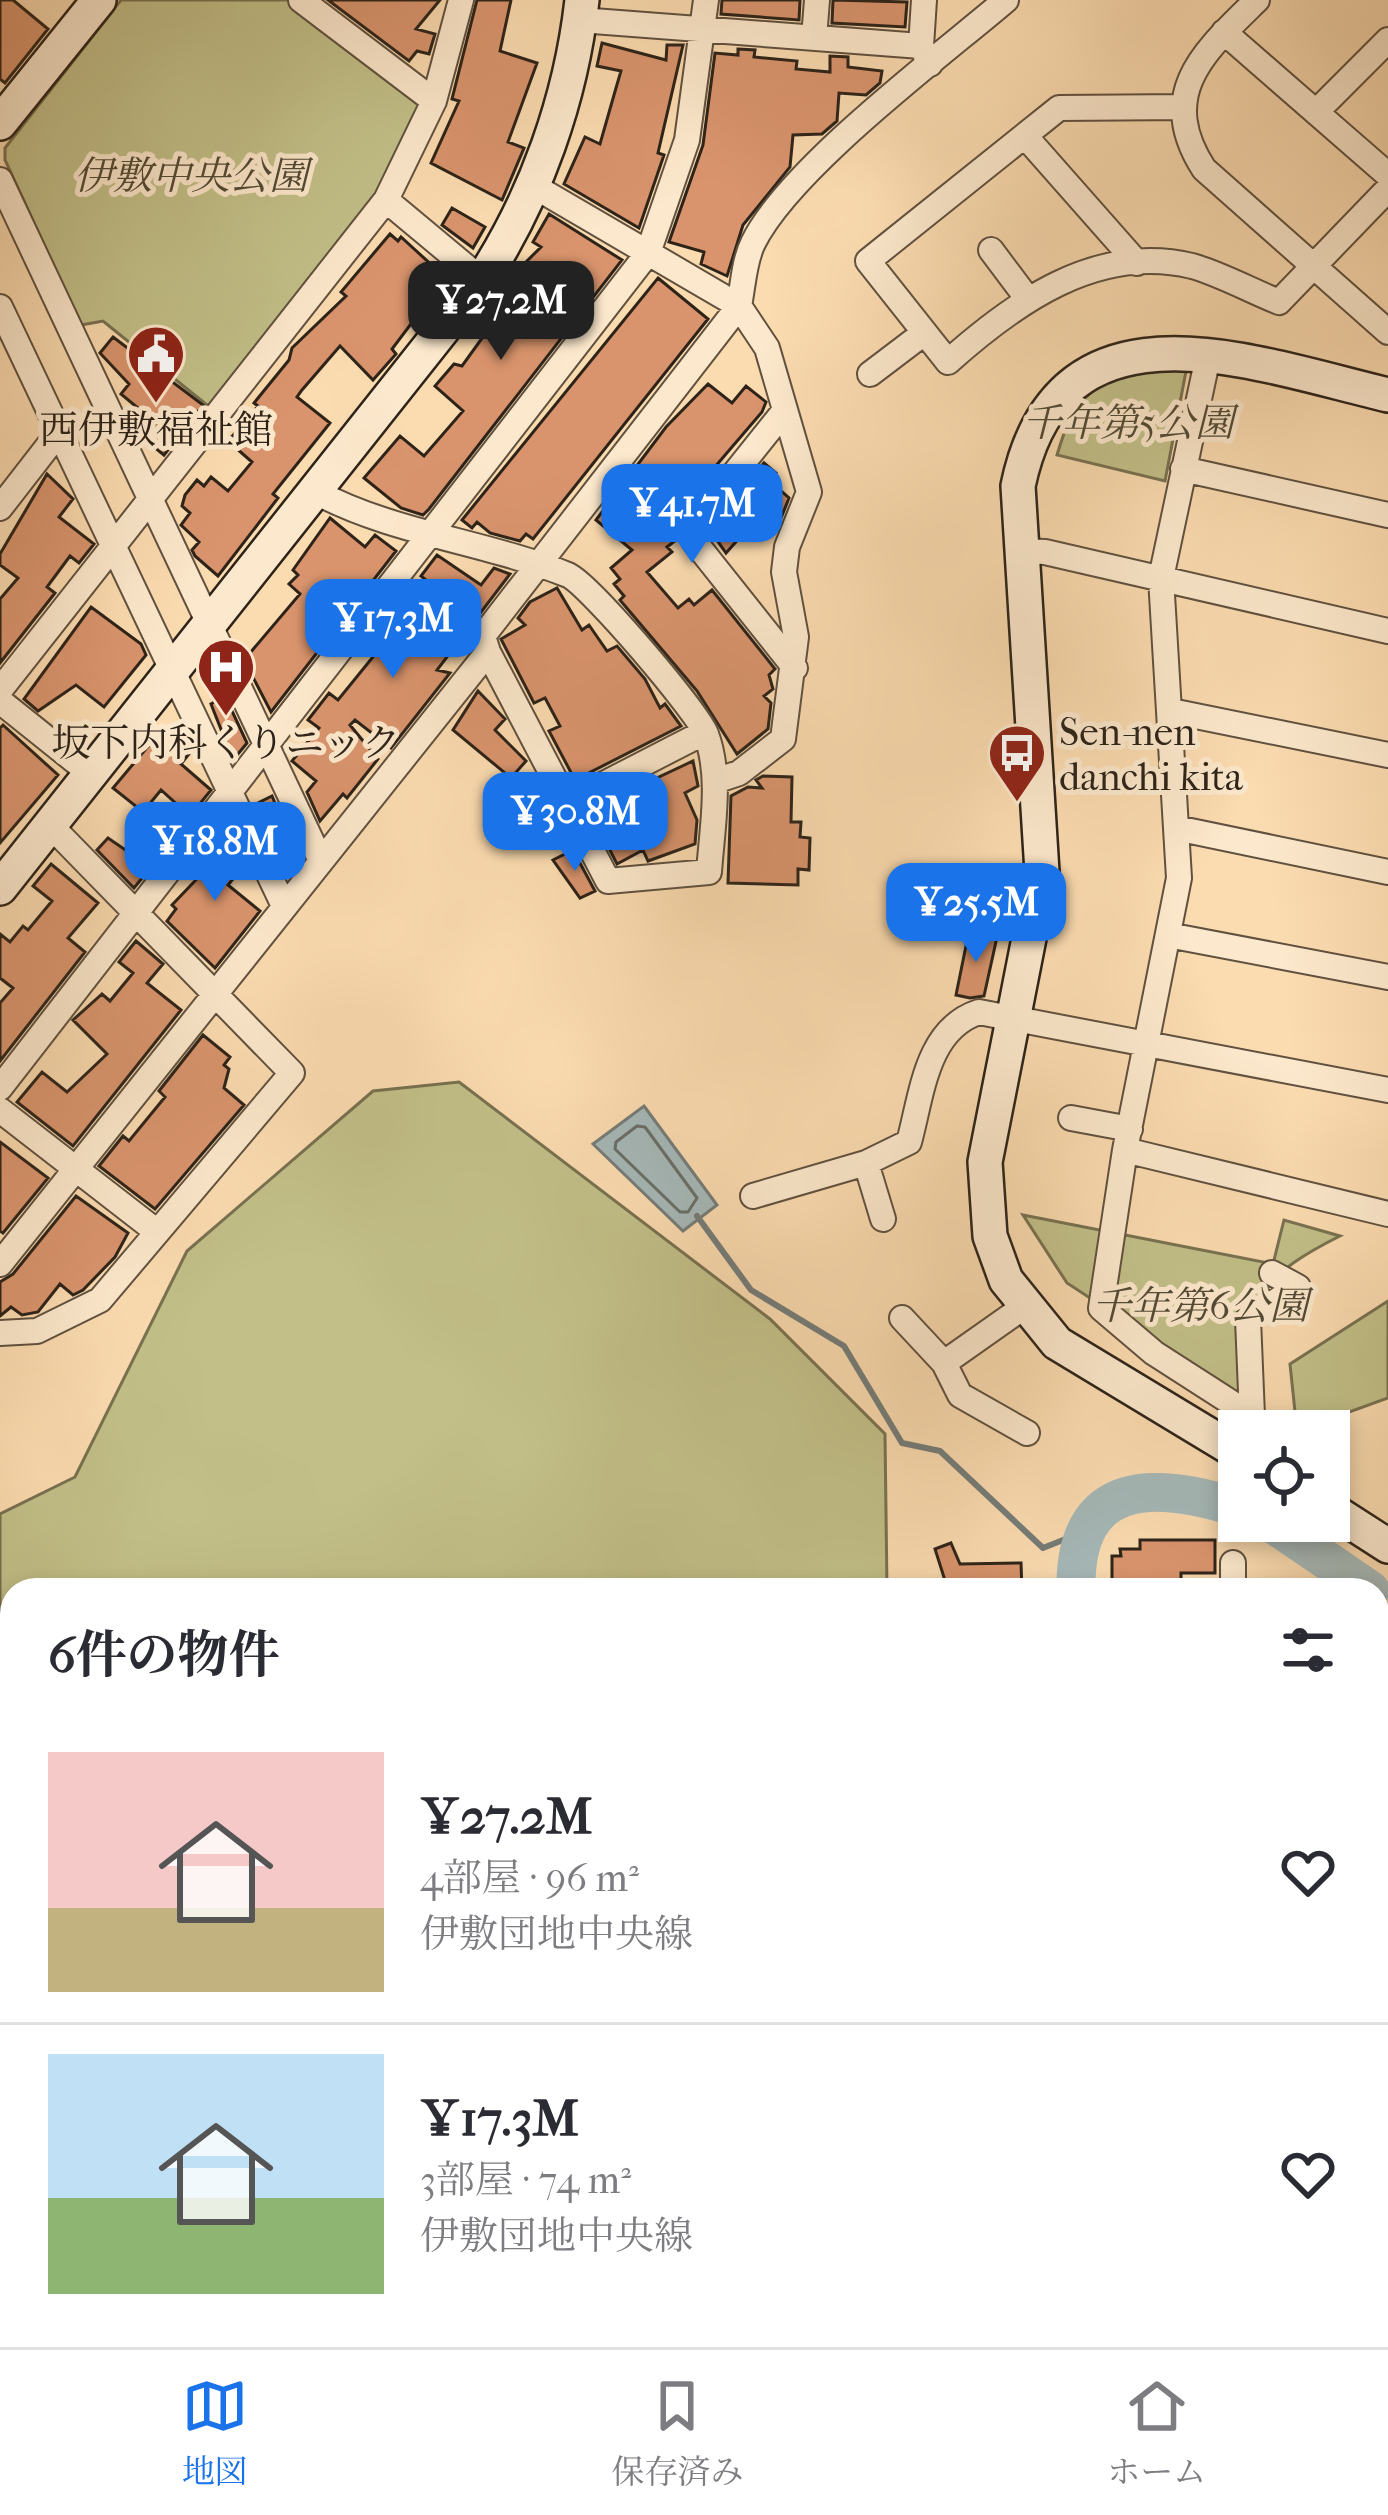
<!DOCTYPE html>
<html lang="ja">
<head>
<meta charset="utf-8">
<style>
  :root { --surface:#fff; --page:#f2f2f3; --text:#2b2b33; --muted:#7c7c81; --line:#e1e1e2; --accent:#1a73e8 }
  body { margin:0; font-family:"IM FELL French Canon","Noto Serif JP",serif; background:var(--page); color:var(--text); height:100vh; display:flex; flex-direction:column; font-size:45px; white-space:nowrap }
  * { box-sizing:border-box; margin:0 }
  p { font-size:39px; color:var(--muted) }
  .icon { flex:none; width:66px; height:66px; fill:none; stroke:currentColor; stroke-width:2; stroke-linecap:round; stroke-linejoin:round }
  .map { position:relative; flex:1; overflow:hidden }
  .side { position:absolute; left:0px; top:1578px; width:1389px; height:771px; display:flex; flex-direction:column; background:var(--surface); border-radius:36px 36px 0 0; box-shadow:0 6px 18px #0003 }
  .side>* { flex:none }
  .tools { position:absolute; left:1218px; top:1410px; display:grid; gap:24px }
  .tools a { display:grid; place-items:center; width:132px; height:132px; border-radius:0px; background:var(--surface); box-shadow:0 6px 18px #0003; font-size:60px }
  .price { position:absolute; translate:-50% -102px; padding:0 27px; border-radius:24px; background:var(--accent); color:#fff; font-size:39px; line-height:78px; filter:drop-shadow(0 3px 6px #0008) }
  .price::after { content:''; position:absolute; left:50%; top:72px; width:36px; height:27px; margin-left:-18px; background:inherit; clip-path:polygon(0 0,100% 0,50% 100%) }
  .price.current { background:#222; color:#fff }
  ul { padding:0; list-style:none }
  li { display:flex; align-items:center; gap:36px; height:300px; padding:0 48px }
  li+li { border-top:3px solid var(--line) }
  li span { display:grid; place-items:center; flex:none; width:336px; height:240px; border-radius:0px; color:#555 }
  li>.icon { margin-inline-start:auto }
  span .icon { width:144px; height:144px; fill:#fffc; stroke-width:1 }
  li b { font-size:51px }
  h2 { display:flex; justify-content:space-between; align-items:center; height:144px; padding:0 48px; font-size:51px }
  .dock { display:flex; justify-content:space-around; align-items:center; height:168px; border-top:3px solid var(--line); background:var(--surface); font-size:33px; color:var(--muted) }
  .dock a { display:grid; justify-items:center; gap:6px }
  .dock .current { color:var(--accent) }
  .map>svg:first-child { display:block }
  .green { fill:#c2bf88; stroke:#787150; stroke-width:3 }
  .water { fill:#a5b8b8; stroke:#757c78; stroke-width:3 }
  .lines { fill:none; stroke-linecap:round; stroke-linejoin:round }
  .shore { stroke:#696e68; stroke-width:3 }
  .stream { stroke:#757c78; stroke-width:6 }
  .river { stroke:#a5b8b8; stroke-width:39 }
  .building { fill:#d9946d; stroke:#2d2319; stroke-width:3 }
  .street-casing { stroke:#60513f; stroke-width:28 }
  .secondary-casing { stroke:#2d2319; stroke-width:38 }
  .street { stroke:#fce8cc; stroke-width:24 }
  .secondary { stroke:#fce8cc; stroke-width:33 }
  .labels { text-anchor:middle; stroke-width:10; stroke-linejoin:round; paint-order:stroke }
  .park-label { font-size:39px; font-style:italic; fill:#524a35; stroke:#fce8cc }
  .poi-label { font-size:39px; fill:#2d2319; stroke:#fce8cc }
</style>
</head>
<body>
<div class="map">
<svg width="1388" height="2347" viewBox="0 0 1388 2347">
  <rect width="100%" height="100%" fill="#fbdbb0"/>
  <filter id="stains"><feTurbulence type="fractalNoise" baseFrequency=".00167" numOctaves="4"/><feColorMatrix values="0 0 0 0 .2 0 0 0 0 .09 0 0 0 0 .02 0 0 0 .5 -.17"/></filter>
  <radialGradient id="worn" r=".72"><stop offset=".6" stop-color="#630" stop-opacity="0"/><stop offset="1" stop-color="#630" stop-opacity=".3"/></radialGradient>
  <path class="green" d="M121,0H290L416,99L422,113L389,180L212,409L103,321L81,325L5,160V148Z
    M1140,366H1187L1165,481L1057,455C1073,400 1088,388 1140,366Z
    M459,1082L770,1319L885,1434L887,1590H12V2158L0,2173V1514L75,1477L187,1251L373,1091Z
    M1023,1215L1273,1264L1284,1220L1340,1236C1246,1283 1259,1301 1243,1398L1067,1283Z
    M1388,1301V1398L1297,1431L1290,1364Z
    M1377,1795L1388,1796V2347H991L988,2337H1377Z"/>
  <path class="water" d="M644,1106L717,1205L683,1231L593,1144Z
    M1061,2337H1321L1348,2344L1064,2347Z"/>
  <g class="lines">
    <path class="shore" d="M637,1126L645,1127L697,1198L688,1212H680L615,1149L616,1142Z"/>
    <path class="stream" d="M697,1216L751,1290L844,1346L902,1443L940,1451L1043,1548L1083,1532"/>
    <path class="river" d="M1269,1521L1370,1590
      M1076,1590C1074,1478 1154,1481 1239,1508
      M40,2337L45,2347"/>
  </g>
  <path class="building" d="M0,0H13L48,29L5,83L0,79Z
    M328,0H440L416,29L435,34L429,54L417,51L409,61Z
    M477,0H511L500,51L537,63L508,142L524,148L502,200L431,163L459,101L452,99Z
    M722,0H800L799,20L721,14Z
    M833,0L907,2L905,27L832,23Z
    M602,43L666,60L667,45H683L658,153L664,155L639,228L564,184L585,137L600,144L616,88L621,71L597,66Z
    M738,49L755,50L754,57L797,61L796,69L830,72V56L848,57V67L882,71L880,83L866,95L839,93L837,121L822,134L793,135L790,167L743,225L727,276L701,264L704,252L669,242L703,145L715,53L738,55Z
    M452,208L485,227L473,248L442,225Z
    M549,214L622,260L429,509L423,515L401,508L364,478L400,436L424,456L463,411L435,386L454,364L462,366L529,273L522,266L541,247L533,242Z
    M390,234L398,241L401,237L447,279L442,285L448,289L431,309L426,304L392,349L396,354L373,380L340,346L302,390L297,397L330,423L273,494L278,498L218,576L195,556L192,550L199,542L181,525L190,513L182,506L185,495L197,480L204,486L211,477L228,491L252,462L228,441L258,406L254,403L289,360L292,348L346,296L341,292Z
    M658,278L708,319L533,539L526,534L520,541L490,533L477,522L472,528L462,520Z
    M113,337L203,405L164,455L143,438L156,423L121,394L129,384L100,353Z
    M708,384L732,403L746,386L766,402L762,412L678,510L648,485L639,494L676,540L667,547L672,552L647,572L678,608L689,599L694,605L712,590L775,669L769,675L773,689L764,696L771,703L768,729L737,754L697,691L620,600L624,596L614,584L620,579L611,568L632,550L596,520L666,427Z
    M764,463L776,473L770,481L789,498L781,518L766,508L726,553L710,530Z
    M47,474L73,499L59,517L94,544L79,563L70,556L47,587L55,593L0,663V599L18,578L0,565V554Z
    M330,518L365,547L375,535L396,551L271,712L244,660L300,594L289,584L298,575L293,570Z
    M437,555L481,585L494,568L510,574L437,670L450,673L391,748L355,720L350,725L378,759L347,798L343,794L320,821L307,792L316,781L292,761L319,728L308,720L329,693L338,700L394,631L390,627L426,580L421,576Z
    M557,588L582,630L589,625L607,651L617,646L645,679L660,708L665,704L681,726L575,780L549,731L560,726L545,698L534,703L501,639L525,625L518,618L530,602Z
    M91,607L141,644L146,655L104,707L76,685L38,711L24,699Z
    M478,691L505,719L495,730L526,761L511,778L453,730Z
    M225,696L247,743L233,760L211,704Z
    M3,725L58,775L0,843V728Z
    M178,725L192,750L181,764L211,790L190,816L161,790L143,812L113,788L150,744L156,749Z
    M693,761L698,786L685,793L697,820L695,844L648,861L643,850L617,864L593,817L609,808L606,802Z
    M763,776L792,777L791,822H801L800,837L810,838L809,870L798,869V885L728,883L731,796L748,787L762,788L756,780Z
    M272,796L299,862L286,871L254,805Z
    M220,831L236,843L246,863L228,885L260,911L215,968L167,921L176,909L172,905L213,862L203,854Z
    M108,838L143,862L140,866L147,872L134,888L97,850Z
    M573,850L595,891L580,898L553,860Z
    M51,864L98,903L68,938L85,952L0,1061V1003L13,988L0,978V934L10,942L23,926L28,930L52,901L33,886Z
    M969,931L997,937L984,996L970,998L956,995Z
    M136,941L163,964L147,983L181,1010L73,1146L17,1102L42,1072L67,1092L107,1054L73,1020L102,994L110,1001L133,973L119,962Z
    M203,1035L230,1057L224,1065L229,1069L224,1088L244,1105L155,1209L99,1166L123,1136L129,1141L165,1097L159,1091Z
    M0,1142L48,1178L3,1233L0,1231Z
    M76,1196L128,1233L115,1257L83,1290L73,1295L60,1284L38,1312L22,1315L11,1307L0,1316V1282L13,1274Z
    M1140,1540H1215V1573H1181V1590L1112,1587V1556H1121L1120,1549H1140Z
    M951,1543L960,1564L1021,1563L1022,1590H948L935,1549Z"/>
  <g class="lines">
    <g class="street-casing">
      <path id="street" d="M301,0L434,101
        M1257,0C1205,51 1155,93 1204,169L1388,332
        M580,20L921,46L930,64
        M1224,32L1388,175
        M814,38L817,0
        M921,46L924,0
        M1184,107L1059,108L868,261L948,362C1014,303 1097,243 1192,266C1221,274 1251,291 1279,302L1388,189
        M1316,112L1388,40
        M1025,136L1137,263
        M0,180L320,859
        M532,185L739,306L767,348L809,492L787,547L784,572L796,637L783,739L739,773L715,781
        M386,200L482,280
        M991,250L1027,298
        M0,307L284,906
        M1209,352L1161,578L1179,878L1125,1150L1388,1214
        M870,374L924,333
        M782,414L694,524V541L795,668
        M1183,469L1388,515
        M314,491C394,534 484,541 568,575C589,584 697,711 706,734C722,777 712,828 709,872L608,881L488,652
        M0,508L59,432
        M1020,551L1045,552L1388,631
        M0,690L386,200L434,101L461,0
        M0,701L91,774
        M1171,711L1388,755
        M567,803L705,732
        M1181,829L1388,872
        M1168,935L1388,977
        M0,1088L648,253L687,140L706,0
        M0,1110L156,1231
        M1071,1118L1130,1129
        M1125,1150L1101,1308L1154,1353L1252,1416L1248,1319L1298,1287L1272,1273
        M866,1163L883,1219
        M753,1196L866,1163L909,1142C922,1095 926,1029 979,1012L1388,1090
        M0,1264L488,652L483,636L739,306C743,286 744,261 753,243C789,169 939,57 1006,0
        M1025,1306L944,1363L960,1395L1027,1433
        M902,1318L944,1363
        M0,1333L37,1331L100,1300L292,1073L50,825
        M1233,1590V1563
        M776,2337L777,2347
        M840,2337L841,2347
        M925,2337L931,2347"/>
    </g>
    <g class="secondary-casing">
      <path id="secondary" d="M0,123L99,0
        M0,888L482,280C536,197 571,99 582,0
        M1239,1453L1057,1343L1006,1280L990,1236L985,1162L1042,872L1018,486C1059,287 1252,363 1388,395
        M1329,1508L1388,1546
        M1377,1661L1388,1662
        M248,2337L251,2347"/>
    </g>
    <use href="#street" class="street"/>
    <use href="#secondary" class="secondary"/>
  </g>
  <defs>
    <g id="civic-pin" transform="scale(3)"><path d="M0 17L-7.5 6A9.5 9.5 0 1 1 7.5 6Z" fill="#8f2418" stroke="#fce8cc"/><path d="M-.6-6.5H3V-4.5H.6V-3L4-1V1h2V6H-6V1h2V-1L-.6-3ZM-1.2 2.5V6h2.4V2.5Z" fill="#fff"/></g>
    <g id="hospital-pin" transform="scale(3)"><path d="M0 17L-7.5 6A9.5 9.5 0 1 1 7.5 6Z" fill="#8f2418" stroke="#fce8cc"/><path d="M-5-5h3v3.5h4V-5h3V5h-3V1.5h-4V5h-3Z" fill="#fff"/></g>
    <g id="bus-pin" transform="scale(3)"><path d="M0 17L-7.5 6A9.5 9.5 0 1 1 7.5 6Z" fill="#8f2418" stroke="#fce8cc"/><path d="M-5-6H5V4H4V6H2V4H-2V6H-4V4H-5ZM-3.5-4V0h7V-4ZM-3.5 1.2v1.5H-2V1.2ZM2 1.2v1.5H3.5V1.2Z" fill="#fff"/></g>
  </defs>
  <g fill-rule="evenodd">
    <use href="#civic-pin" x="156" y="354"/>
    <use href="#hospital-pin" x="226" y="667"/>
    <use href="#bus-pin" x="1017" y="753"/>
  </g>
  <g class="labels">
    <g class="park-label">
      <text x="191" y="189">伊敷中央公園</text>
      <text x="1128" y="436">千年第5公園</text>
      <text x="1200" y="1319">千年第6公園</text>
    </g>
    <g class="poi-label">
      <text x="156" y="443">西伊敷福祉館</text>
      <text x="1059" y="745" text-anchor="start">Sen-nen<tspan x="1059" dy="45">danchi kita</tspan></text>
      <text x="226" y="756">坂下内科くりニック</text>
    </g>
  </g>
  <rect width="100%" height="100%" filter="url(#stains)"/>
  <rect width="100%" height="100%" fill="url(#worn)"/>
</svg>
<div class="tools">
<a><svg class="icon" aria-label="locate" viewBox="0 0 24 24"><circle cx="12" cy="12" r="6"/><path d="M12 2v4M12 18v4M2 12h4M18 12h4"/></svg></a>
</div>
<b class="price current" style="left:501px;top:363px">¥27.2M</b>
<b class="price" style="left:692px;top:566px">¥41.7M</b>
<b class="price" style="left:393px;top:681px">¥17.3M</b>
<b class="price" style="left:575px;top:874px">¥30.8M</b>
<b class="price" style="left:215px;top:904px">¥18.8M</b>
<b class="price" style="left:976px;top:965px">¥25.5M</b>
<section class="side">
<h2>6件の物件<svg class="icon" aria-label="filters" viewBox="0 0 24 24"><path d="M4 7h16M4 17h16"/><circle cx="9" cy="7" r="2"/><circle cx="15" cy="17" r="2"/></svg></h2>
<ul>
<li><span style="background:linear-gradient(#f6c9c9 65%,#c2b280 0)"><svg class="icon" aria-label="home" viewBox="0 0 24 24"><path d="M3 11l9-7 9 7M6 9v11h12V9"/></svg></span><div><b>¥27.2M</b><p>4部屋 · 96 m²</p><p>伊敷団地中央線</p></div><svg class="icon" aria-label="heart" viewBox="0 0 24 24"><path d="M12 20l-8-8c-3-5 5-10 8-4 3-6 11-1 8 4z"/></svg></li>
<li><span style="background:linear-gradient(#bfe0f5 60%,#8fb573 0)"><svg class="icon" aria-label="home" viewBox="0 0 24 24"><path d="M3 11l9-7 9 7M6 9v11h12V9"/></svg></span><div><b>¥17.3M</b><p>3部屋 · 74 m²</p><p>伊敷団地中央線</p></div><svg class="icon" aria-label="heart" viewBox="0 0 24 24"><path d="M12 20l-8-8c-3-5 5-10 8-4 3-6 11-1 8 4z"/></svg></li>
</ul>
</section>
</div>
<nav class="dock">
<a class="current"><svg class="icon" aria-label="map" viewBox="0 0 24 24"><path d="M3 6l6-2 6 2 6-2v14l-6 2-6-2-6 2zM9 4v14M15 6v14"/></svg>地図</a>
<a><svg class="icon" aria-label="saved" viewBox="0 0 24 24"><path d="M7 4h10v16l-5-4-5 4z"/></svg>保存済み</a>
<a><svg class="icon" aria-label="home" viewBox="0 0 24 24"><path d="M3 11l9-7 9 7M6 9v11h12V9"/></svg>ホーム</a>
</nav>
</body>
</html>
